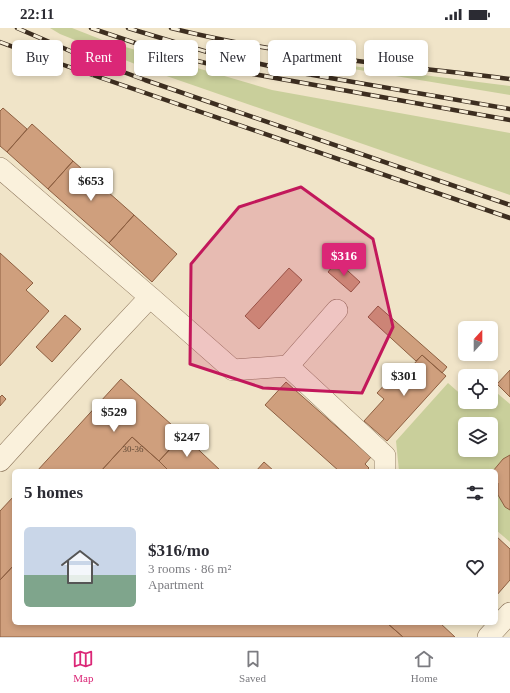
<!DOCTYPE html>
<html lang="en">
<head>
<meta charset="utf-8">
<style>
  :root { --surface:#fff; --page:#f2f2f3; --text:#2b2b33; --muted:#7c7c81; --line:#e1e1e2; --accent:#db2777 }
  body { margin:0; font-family:Georgia,serif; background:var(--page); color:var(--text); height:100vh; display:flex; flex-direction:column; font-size:15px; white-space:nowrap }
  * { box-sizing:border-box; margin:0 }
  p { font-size:13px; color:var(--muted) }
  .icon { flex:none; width:22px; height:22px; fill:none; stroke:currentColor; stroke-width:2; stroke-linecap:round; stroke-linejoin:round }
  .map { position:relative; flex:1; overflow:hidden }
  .side { position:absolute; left:12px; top:441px; width:486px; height:156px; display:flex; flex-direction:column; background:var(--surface); border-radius:6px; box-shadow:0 2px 6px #0003 }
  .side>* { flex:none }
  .hud { position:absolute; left:12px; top:12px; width:486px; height:36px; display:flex; gap:8px }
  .needle { width:26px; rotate:21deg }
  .tools { position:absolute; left:458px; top:293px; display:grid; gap:8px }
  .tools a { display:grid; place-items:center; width:40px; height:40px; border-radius:6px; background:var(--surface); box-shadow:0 2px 6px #0003; font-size:20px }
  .price { position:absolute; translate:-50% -34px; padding:0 9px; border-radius:4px; background:#fff; color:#222; font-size:13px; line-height:26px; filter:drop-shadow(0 1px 2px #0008) }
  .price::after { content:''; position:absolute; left:50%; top:24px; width:12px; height:9px; margin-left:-6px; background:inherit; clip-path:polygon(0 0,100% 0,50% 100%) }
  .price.active { background:var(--accent); color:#fff }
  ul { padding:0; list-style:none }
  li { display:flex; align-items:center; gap:12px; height:100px; padding:0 12px }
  li span { display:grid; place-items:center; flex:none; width:112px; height:80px; border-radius:6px; color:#555 }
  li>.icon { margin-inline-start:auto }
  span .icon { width:48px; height:48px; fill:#fffc; stroke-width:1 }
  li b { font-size:17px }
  h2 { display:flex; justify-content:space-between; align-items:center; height:48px; padding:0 12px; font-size:17px }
  .tag { padding:0 14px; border-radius:6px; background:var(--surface); box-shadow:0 2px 6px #0003; font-size:14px; line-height:36px }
  .tag.active { background:var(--accent); color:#fff }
  .status { display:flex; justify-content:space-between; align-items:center; height:28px; padding:0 20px; background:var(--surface); direction:ltr }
  .status svg { height:11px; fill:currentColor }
  .menu { display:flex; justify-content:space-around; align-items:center; height:56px; border-top:1px solid var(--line); background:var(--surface); font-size:11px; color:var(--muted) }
  .menu a { display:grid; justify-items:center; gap:2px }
  .menu .active { color:var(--accent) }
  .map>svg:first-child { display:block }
  .green { fill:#c9cf9b; fill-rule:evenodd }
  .building { fill:#cf9f7d; stroke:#8d5f41 }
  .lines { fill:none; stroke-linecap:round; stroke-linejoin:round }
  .minor-casing { stroke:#8d765c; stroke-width:22 }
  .minor { stroke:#faf1dc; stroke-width:21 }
  .rail-casing { stroke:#3d2e20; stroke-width:4.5 }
  .rail { stroke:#f7eed8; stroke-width:3; stroke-dasharray:9; stroke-linecap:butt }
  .marked { fill:#c2185b; fill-opacity:0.2; stroke:#c2185b; stroke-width:3; stroke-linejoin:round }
  .labels { text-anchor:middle; stroke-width:3.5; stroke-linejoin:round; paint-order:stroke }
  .number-label { font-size:9px; fill:#624a37 }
</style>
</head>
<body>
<div class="status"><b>22:11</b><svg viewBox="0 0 49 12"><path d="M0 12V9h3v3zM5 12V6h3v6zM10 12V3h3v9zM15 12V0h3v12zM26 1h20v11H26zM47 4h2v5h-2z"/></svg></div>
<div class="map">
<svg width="510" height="609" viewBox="0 0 510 609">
  <rect width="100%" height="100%" fill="#f0e4c8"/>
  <path class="green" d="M50,0H72L105,13L272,62L510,105V167L155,44L60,6Z
    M281,29L510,58V67Z
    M448,355L465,370V374H491V360L510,376V514L496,502V443H428L425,441L423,443H399L396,413ZM465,396H491V422H465Z"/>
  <path class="building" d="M3,80L27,101L7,124L0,118V83Z
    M32,96L73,133L48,161L7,124Z
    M73,133L134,187L109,215L48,161Z
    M134,187L177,226L152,254L109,215Z
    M0,225L33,255L26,262L49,283L0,338Z
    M337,233L360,254L351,264L328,244Z
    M289,240L302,252L259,301L245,288Z
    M378,278L447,339L442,345L422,327L416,333L368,289Z
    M65,287L81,301L52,334L36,319Z
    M422,327L446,348L387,413L364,393L384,371L377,365L399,341L405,346Z
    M510,342V369L497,356Z
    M121,351L183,407L159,433L132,409L101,443H37Z
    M286,354L371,429L365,436L369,440L366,443H339L265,377Z
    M2,367L6,371L0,378V369Z
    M183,407L221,443H169L159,433Z
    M132,409L159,433L169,443H101Z
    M510,427V482L505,479L498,467V455L496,454V443H493L503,431Z
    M264,434L274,443H256Z
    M14,468V537L0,552V483Z
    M496,508L510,521V552L496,568Z
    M14,537V595H387L403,609H0V552Z
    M387,595H440L455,609H403Z"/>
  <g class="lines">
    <g class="minor-casing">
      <path id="minor" d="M0,140L150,269
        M337,282L288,338L385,428V443
        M0,433L106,316L150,269L233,342L288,338
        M488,609L510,585"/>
    </g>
    <use href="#minor" class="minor"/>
    <g class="rail-casing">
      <path id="rail" d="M17,0L91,32L145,52L510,177
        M91,0L165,25L242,44L510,92
        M128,0L214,26L307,46L510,81
        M171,0C282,28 397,37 510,51
        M0,14L52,33L510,190"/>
    </g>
    <use href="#rail" class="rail"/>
  </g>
  <path class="marked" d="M301,159L373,211L393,299L362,365L263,360L190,336L191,236L239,179Z"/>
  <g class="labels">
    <g class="number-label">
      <text x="133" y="424">30-36</text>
    </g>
  </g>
</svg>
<div class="tools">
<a><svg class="needle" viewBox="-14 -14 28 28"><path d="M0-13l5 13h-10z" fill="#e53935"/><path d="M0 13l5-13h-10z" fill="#7c7c81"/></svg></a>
<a><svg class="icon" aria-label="locate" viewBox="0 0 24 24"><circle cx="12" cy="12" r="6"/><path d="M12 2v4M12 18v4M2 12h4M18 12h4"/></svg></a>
<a><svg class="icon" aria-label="layers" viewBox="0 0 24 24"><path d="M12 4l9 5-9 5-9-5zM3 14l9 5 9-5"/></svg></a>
</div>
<b class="price" style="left:91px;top:174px">$653</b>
<b class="price active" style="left:344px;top:249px">$316</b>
<b class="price" style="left:404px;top:369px">$301</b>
<b class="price" style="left:114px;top:405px">$529</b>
<b class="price" style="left:187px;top:430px">$247</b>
<div class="hud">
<a class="tag">Buy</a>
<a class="tag active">Rent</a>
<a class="tag">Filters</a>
<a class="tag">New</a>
<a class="tag">Apartment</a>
<a class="tag">House</a>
</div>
<section class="side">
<h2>5 homes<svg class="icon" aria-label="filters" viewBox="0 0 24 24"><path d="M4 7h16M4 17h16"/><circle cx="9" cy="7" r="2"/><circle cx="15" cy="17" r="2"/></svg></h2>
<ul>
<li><span style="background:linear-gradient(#c9d6e8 60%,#7fa58c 0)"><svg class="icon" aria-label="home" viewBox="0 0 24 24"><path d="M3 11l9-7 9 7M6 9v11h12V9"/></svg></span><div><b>$316/mo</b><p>3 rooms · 86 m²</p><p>Apartment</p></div><svg class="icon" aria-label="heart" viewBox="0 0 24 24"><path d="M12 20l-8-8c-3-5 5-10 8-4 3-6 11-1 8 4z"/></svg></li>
</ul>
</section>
</div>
<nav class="menu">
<a class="active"><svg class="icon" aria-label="map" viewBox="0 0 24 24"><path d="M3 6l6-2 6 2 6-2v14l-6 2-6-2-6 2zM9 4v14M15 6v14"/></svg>Map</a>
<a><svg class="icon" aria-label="saved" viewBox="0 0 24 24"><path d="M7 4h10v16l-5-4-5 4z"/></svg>Saved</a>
<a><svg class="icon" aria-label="home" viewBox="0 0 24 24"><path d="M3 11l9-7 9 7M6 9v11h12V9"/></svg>Home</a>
</nav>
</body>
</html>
